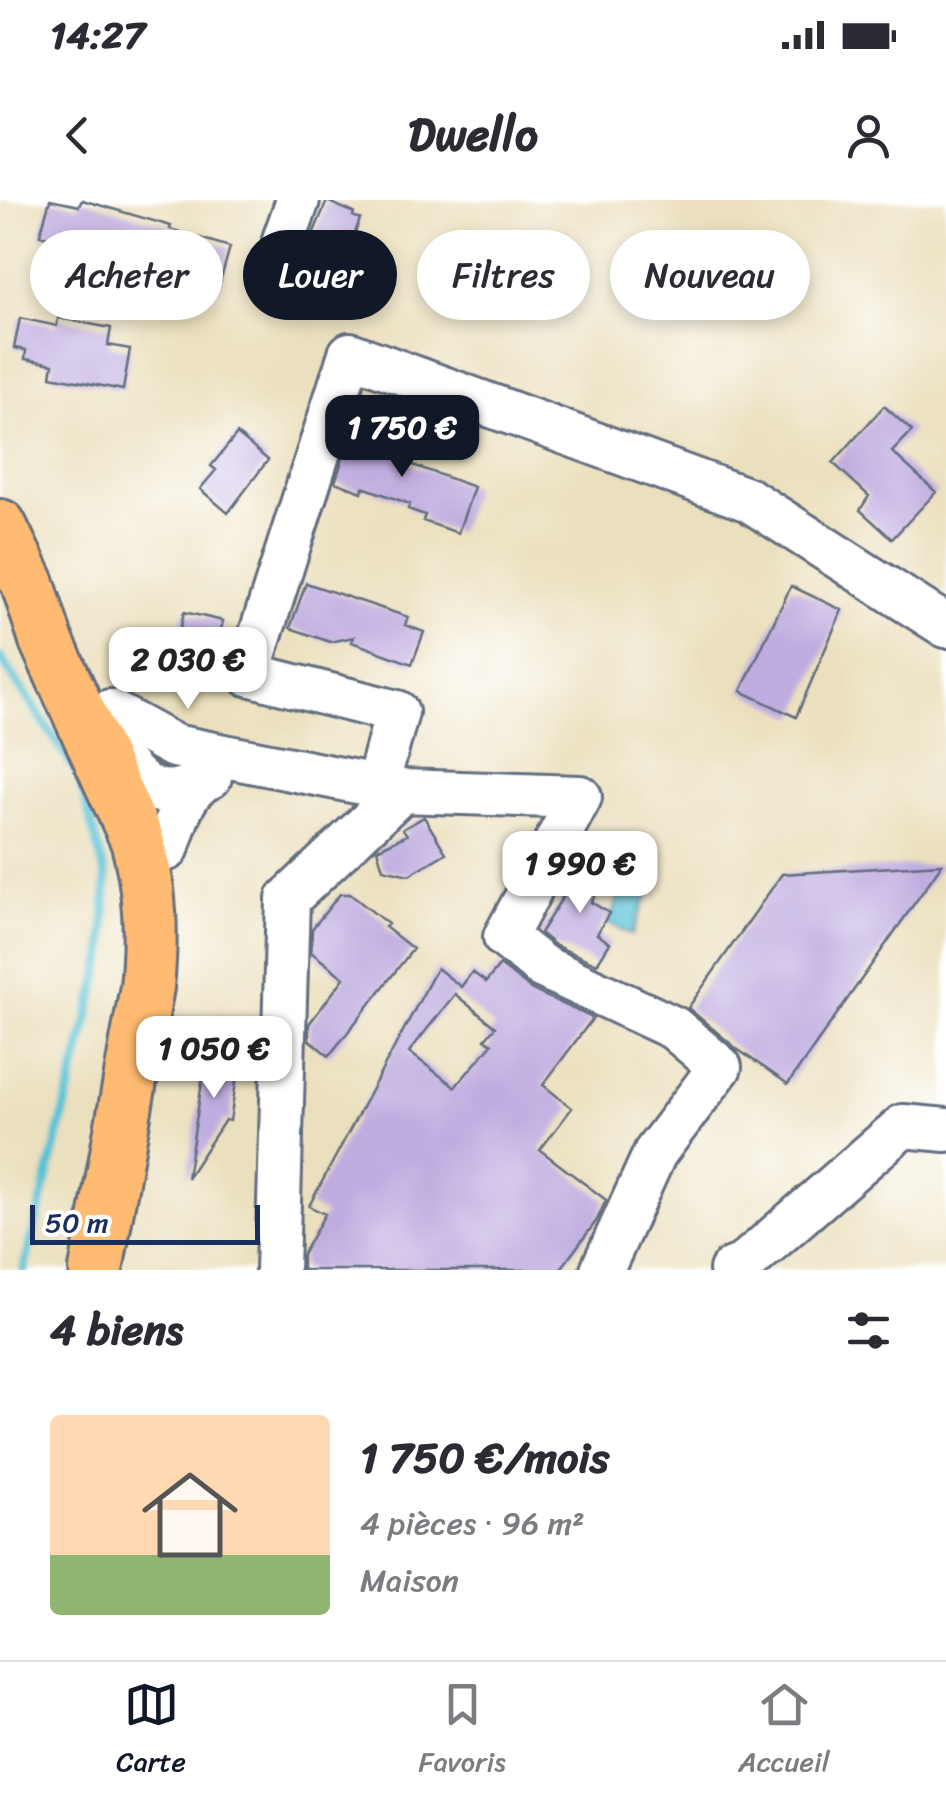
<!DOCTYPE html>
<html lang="fr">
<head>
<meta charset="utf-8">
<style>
  :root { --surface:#fff; --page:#f2f2f3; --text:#2b2b33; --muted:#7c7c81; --line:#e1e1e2; --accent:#111827 }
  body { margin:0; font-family:Sriracha,sans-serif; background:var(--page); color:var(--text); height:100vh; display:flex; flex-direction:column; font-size:38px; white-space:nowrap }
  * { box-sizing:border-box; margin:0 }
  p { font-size:32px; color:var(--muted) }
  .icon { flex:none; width:55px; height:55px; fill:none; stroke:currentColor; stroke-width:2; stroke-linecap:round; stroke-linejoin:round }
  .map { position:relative; height:1070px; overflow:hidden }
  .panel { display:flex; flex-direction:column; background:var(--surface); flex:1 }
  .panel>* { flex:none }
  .guide { position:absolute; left:30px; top:30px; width:888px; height:90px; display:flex; gap:20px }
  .scale { position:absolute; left:30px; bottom:25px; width:230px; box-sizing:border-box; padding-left:10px; border:5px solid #1b2f5e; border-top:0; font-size:28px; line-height:35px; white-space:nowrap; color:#1b2f5e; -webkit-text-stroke:8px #fff; paint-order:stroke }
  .price { position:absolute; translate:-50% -85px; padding:0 22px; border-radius:20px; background:#fff; color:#222; font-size:32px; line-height:65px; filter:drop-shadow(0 2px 5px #0008) }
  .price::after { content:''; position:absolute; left:50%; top:60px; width:30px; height:22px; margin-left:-15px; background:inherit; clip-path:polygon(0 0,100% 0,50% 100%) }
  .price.current { background:var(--accent); color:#fff }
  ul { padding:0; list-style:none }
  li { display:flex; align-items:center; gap:30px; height:250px; padding:0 50px }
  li+li { border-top:2px solid var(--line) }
  li span { display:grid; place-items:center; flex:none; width:280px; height:200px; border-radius:10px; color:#555 }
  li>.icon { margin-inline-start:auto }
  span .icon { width:120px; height:120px; fill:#fffc; stroke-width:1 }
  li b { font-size:42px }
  h2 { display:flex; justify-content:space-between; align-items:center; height:120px; padding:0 50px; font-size:42px }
  .pill { padding:0 35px; border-radius:45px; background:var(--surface); box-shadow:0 5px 15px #0003; font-size:35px; line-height:90px }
  .pill.current { background:var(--accent); color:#fff }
  .status { display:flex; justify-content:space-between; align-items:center; height:70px; padding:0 50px; background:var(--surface); direction:ltr }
  .status svg { height:28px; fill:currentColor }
  header { display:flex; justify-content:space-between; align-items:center; height:130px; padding:0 50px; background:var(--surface); font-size:45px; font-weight:700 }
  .menu { display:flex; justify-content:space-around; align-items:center; height:140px; border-top:2px solid var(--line); background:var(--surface); font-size:28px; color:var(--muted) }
  .menu a { display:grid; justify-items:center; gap:5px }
  .menu .current { color:var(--accent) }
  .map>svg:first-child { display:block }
  .water { fill:#58c1d4; stroke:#3a7899; stroke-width:2.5 }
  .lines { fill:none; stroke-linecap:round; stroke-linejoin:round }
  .stream { stroke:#58c1d4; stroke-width:9 }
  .building { fill:#c0ade0; fill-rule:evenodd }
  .minor-casing { stroke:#646d7f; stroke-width:48 }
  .major-casing { stroke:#646d7f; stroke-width:58 }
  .minor { stroke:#fff; stroke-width:42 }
  .major { stroke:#ffbb71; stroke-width:52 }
</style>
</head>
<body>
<div class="status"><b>14:27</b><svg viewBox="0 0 49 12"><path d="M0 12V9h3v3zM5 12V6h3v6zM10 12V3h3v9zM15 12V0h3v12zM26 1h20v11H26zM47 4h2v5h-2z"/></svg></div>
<header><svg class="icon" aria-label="back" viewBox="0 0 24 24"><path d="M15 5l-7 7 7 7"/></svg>Dwello<svg class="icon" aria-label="person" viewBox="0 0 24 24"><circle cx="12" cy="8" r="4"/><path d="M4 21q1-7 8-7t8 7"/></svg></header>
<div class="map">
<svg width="946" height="1070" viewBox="0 0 946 1070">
  <rect width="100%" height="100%" fill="#fff"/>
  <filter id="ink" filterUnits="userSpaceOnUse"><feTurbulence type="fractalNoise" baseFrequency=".01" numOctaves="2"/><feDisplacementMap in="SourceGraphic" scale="20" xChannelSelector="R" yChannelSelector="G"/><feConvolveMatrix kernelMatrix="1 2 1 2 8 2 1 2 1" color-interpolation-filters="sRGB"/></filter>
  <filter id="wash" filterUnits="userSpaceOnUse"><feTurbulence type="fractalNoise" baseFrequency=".0048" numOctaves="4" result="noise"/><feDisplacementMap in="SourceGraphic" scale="40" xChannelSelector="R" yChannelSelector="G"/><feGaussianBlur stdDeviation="2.25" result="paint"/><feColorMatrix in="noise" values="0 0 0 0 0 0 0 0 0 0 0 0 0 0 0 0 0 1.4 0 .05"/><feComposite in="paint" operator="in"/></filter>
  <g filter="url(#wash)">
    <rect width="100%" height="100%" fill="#ebe0bd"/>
    <path class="water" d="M629,673L653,680L632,735L608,723Z"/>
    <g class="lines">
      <path class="stream" d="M0,457L78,574L106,677L104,755L24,1070"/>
    </g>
    <g id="blocks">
      <path class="building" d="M50,0L79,6L82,0L171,26L170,29L230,47L219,86L40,35Z
        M327,1L354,13L353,16L360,19L341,72L338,71L328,96L320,92L318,96L292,84Z
        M20,118L57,126L58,118L111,128L108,145L130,149L123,190L51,176L53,164L25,159L26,150L14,148Z
        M884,206L912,231L892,252L936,292L892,339L860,310L869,296L833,263Z
        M355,223L378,231L375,238L402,248L400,254L412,258L410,264L474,287L458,333L423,321L425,315L408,309L410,304L363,287L362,292L335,282Z
        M237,234L268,260L228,313L200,289L216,270L211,266Z
        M306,383L408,417L405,425L424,432L412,464L352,442L354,437L330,442L290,428Z
        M791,386L842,410L796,517L741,491Z
        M184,412L223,421L210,478L171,469Z
        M424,617L446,653L409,675L383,669L377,649L407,635L403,629Z
        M587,658L609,672L591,702L609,713L597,734L610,743L597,764L556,746L540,733Z
        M942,664L788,884L737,849L688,808L782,674Z
        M340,694H350L388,724L385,727L413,749L329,856L309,840V824L344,778L311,752L312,729Z
        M500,765L532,790L593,818L543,885L572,908L540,950L606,1000L597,1020L560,1070H302V1055L325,1014L309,1006L437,768L461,787L472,772L486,782ZM455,794L495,827L485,839L492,844L455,887L409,852Z
        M207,851L240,856L230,921L225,920L187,978Z"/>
    </g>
  </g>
  <g filter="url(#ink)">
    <use href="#blocks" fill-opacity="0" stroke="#646d7f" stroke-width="2.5"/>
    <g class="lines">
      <g class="minor-casing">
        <path id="minor" d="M284,40L298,0
          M110,511L174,546L402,591L288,699L277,1070
          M104,539C131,572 149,609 197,583
          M377,586L397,512L248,474L350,154L749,300L946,426
          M402,591L580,597L505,737L543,767L674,828L720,867L655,953L602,1070
          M167,649C176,623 183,588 210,577
          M731,1070L743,1065L903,926L946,930"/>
      </g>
      <g class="major-casing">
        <path id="major" d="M0,326L28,384L46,440L137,640C151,689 152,736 147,787L96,1070"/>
      </g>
      <use href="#minor" class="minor"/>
      <use href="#major" class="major"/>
    </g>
  </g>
</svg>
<div class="scale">50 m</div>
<b class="price current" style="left:402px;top:280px">1 750 €</b>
<b class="price" style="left:188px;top:512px">2 030 €</b>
<b class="price" style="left:580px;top:716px">1 990 €</b>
<b class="price" style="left:214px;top:901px">1 050 €</b>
<div class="guide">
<a class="pill">Acheter</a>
<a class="pill current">Louer</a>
<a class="pill">Filtres</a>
<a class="pill">Nouveau</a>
</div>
</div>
<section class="panel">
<h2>4 biens<svg class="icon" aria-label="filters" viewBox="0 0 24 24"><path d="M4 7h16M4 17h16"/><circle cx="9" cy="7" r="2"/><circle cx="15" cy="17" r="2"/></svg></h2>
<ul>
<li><span style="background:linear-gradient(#ffd9b3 70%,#8fb573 0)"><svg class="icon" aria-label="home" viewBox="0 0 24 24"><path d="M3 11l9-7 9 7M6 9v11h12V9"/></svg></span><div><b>1 750 €/mois</b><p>4 pièces · 96 m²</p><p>Maison</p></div></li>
</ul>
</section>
<nav class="menu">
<a class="current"><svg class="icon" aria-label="map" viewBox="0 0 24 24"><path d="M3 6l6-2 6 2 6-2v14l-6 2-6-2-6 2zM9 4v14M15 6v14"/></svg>Carte</a>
<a><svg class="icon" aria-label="saved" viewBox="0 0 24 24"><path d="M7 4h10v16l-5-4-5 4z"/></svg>Favoris</a>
<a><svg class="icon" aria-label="home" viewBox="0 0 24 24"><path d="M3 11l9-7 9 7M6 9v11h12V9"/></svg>Accueil</a>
</nav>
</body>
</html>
